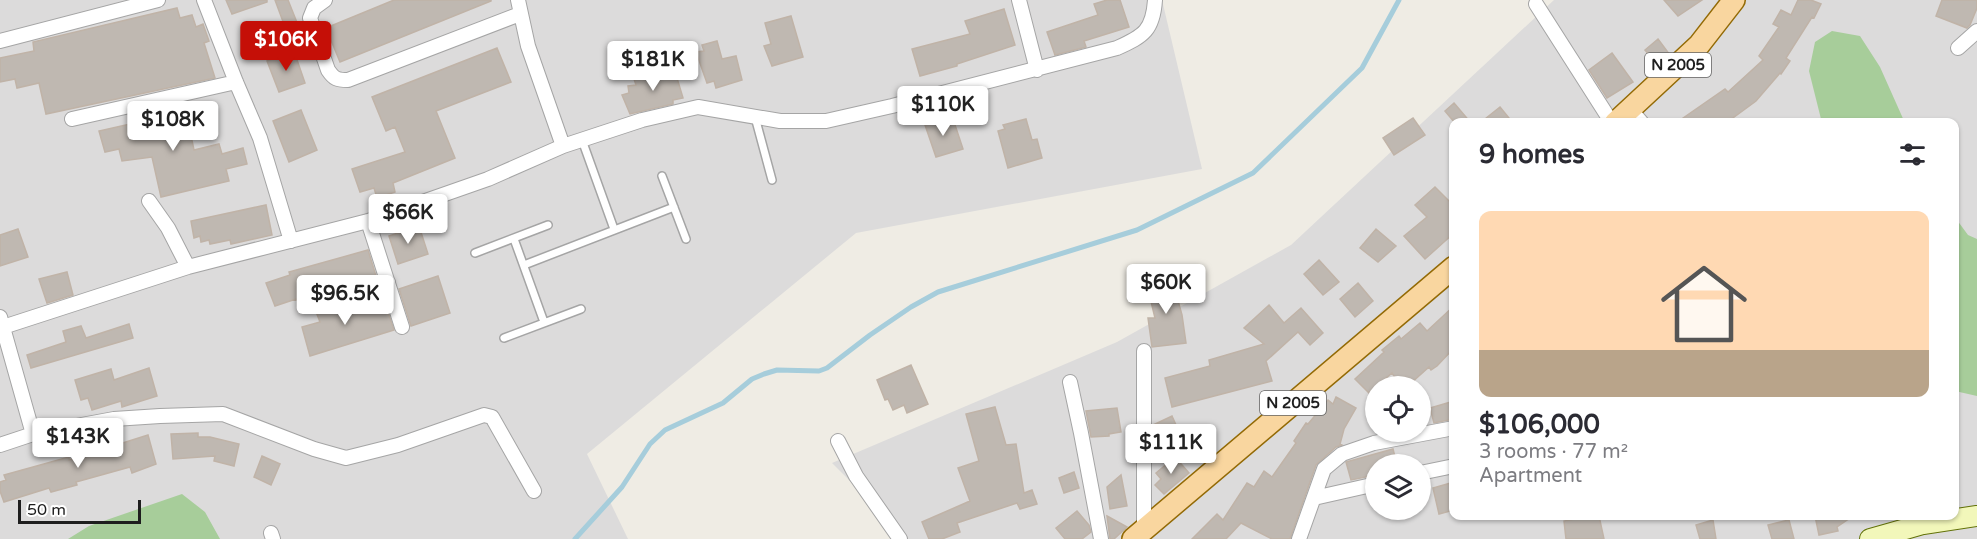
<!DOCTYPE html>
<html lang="en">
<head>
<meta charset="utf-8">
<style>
  :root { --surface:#fff; --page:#f2f2f3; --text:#2b2b33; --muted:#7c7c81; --accent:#c50f07 }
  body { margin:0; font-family:"Varela Round",sans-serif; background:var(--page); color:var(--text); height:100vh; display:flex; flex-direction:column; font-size:22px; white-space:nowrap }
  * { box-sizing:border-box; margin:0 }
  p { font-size:20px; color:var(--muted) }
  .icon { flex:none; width:33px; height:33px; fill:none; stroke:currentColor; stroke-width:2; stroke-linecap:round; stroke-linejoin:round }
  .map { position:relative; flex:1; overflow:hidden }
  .panel { position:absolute; left:1449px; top:118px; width:510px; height:402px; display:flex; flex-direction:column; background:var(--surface); border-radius:12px; box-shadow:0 2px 4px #0004 }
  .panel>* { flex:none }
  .fabs { position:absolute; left:1365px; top:376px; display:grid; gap:12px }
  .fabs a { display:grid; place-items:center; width:66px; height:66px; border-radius:50%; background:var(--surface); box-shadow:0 2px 4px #0004; font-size:30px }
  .scale { position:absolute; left:18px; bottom:15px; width:123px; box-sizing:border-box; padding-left:6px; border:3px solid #1e1e1e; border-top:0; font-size:16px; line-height:21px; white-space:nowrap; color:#1e1e1e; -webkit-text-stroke:4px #fff; paint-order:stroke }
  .price { position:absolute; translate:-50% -51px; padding:0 14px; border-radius:6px; background:#fff; color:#222; font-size:20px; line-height:39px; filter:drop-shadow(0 2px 3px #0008) }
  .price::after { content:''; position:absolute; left:50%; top:36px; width:18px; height:14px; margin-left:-9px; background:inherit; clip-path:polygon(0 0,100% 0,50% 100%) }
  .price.on { background:var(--accent); color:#fff }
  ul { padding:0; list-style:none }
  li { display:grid; align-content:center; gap:12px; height:318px; padding:0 30px }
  li span { display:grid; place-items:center; height:186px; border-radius:12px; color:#555 }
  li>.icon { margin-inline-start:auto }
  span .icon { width:108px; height:108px; fill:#fffc; stroke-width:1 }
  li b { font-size:26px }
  h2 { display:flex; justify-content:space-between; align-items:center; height:72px; padding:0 30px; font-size:26px }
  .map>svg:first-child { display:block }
  .residential { fill:#dcdbdb; fill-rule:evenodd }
  .forest { fill:#a7cd9a }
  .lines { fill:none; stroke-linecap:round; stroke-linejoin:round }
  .stream { stroke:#a6cddb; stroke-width:5 }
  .building { fill:#bfb8b1; stroke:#c0b3a7; stroke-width:1.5 }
  .lane-casing { stroke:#a5a5a5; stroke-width:10 }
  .street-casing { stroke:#a5a5a5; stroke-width:16 }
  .secondary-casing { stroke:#627208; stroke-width:22 }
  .primary-casing { stroke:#936a05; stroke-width:24 }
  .lane { stroke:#fff; stroke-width:7 }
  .street { stroke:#fff; stroke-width:14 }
  .secondary { stroke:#f2f7ba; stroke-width:20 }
  .primary { stroke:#f9d69f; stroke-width:21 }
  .labels { text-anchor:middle; stroke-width:6; stroke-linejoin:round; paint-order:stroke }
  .shield { fill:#fff; stroke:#626262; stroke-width:1.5 }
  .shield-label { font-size:15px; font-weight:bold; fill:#1e1e1e }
</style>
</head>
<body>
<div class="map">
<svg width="1977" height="539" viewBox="0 0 1977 539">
  <rect width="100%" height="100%" fill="#efece4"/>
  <path class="residential" d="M0,0H1162L1202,169L856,233L587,454L628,539H0Z
    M1554,0H1977V539H908L832,463L1117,342L1291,245ZM1454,123H1954V516H1454ZM1376,387H1420V432H1376ZM1376,465H1420V510H1376Z"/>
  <path class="forest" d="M1832,31L1860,36L1880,67L1905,123H1822L1809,71L1815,42Z
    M1954,216L1968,235L1977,239V396L1955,391Z
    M182,494L205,512L220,539H68L89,526Z"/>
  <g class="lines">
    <path class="stream" d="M575,539L622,487L650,444L665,430L723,403L752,379L764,374L777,370L819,371L827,368L870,335L911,307L938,292L1137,230L1253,173L1362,68L1399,0"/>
  </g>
  <path class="building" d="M226,0H267V2L232,14Z
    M275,0H288L300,30L288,35Z
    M394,0H491V1L340,62L326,28Z
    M1107,0H1120L1129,27L1084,41L1086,47L1055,55L1047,32L1098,15L1094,4Z
    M1664,0H1702L1678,16Z
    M1798,0H1811L1821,4L1814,18L1812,17L1786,58L1790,61L1781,74L1780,73L1756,101L1726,123H1676L1725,89L1728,92L1763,60L1759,56L1779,27L1773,24L1781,10L1791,15Z
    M1942,0H1977V8L1970,25L1967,28L1936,16Z
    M177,8L180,18L192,15L196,27L203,24L209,41L204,43L215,78L46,114L39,83L17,88L15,79L0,82V58L34,51L33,42Z
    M1004,9L1015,45L957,64V66L920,76L912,49L970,34L965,21Z
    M791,16L803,57L772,66L764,46L771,44L765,23Z
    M1658,39L1670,55L1657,64L1645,50Z
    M717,41L722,59L736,56L742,80L716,88L714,81L707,83L696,52L704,51L702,45Z
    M497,48L511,82L436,111L455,158L393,183L395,192L377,198L374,188L360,192L352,169L405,152L395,127L386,131L372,97Z
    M294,51L305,83L279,92L267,61Z
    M1612,53L1633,82L1607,98L1589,70Z
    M674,68L683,98L673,100V104L630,114L622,95L629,93L628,86L636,85L634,79Z
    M184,103L194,150L219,144L222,154L243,148L247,164L226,169L229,181L161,197L152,157L122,161L119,149L105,152L99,131L170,115L168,107Z
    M1454,103L1471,123H1455L1445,111Z
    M1500,107L1513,123H1480Z
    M301,110L317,150L289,162L273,121Z
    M943,117L945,124L954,122L963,149L936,157L924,122Z
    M1413,118L1425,135L1394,155L1383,138Z
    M1026,119L1032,140L1037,139L1042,158L1008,168L998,131L1005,129L1003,125Z
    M1435,187L1454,206V233L1425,259L1404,236L1427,217L1415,205Z
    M266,205L272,235L231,244L230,240L210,244L209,240L201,242L200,236L194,238L191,221Z
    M419,226L428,254L398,264L389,236Z
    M18,229L28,257L0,266V235Z
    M1376,229L1396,246L1378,262L1360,248Z
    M368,250L376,276L313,291L306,298L296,300V299L275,306L266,283L290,275L289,272Z
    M1319,260L1339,282L1323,295L1304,274Z
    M67,272L73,295L47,303L39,279Z
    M438,276L450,313L411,326L399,289Z
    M1172,279L1182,315L1186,343L1152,347L1148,318H1155L1147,285Z
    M1358,283L1373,301L1355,317L1340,299Z
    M358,299L362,313L386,306L394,330L310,356L302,327L320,322L315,309Z
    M1269,305L1284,323L1301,308L1323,333L1310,345L1298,332L1266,361L1272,381L1172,407L1165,378L1210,366L1209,360L1264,344L1244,328Z
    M1454,306V348L1437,366L1431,370L1429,367L1410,384L1404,377L1398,382L1392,373L1369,393L1355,379L1384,352L1382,350L1399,336L1401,339L1420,323L1427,331Z
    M129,324L133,338L31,368L27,355L66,342L63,331L81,326L86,338Z
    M911,365L928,404L907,413L904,405L893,410L888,399L885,400L877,380Z
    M149,368L157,396L122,407L121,401L92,410L88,398L81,400L75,380L111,369L114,380Z
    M1336,397L1356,408L1344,429L1340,444L1342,445L1336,447L1316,465L1290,539H1272L1241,523L1226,539H1192L1217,514L1223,520L1247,483L1254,487L1264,471L1272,477L1296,443L1294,441L1306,423L1308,424L1328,400L1333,404Z
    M1454,401V419L1434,423L1430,408Z
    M995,407L1006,445L1016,444L1024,493L1032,490L1037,504L1020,509L1017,503L957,523L960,532L942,539H929L922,522L970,501L958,468L979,461L966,414Z
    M1117,408L1121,432L1109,434V436L1091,437L1086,411Z
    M1172,416L1185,445L1164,454L1153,429V425Z
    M198,433V437H210L239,444L234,466L214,461L215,456L173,459L171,434Z
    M148,435L156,464L132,473L130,467L76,482L77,485L51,492L49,488L4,502L0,491V482L6,480L4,475L69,457V460Z
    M1393,449L1397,465H1376V475L1351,480L1346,462Z
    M262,456L280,464L271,485L254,477Z
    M1175,457L1189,473L1164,494L1155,485L1161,479L1156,473Z
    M1074,472L1079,488L1064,493L1059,478Z
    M1121,475L1127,506L1110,509L1107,487Z
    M1454,482V510L1439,514L1433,488Z
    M1077,511L1089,525L1091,532L1082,539H1065L1056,528Z
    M1107,516L1127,527L1114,539H1110Z
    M1590,516H1599L1604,539H1566L1564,521Z
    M1815,516H1853L1837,527L1838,531L1819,535Z
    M1713,520L1716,539H1700L1696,525Z
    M1789,520L1794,539H1772L1768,525Z"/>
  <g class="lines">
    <g class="lane-casing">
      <path id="lane" d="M755,117L772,180
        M582,140L614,229
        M662,176L686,239
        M514,239L544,322
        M475,253L548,225
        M524,265L674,207
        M504,338L581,309"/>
    </g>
    <g class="street-casing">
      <path id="street" d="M204,0L236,82L260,138L291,241
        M325,0L314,8L310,18L328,70C334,79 337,80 348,80L520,14
        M518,0L528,46L563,146
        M1019,0L1037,70
        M1536,4L1612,123
        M0,41L158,0
        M1958,48L1977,31
        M1630,109L1642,123
        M72,119L236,82
        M149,201L168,228L188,267
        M368,221L402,327
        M315,300L388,282
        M0,317L33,434
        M3,327L188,267L368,221L488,179L563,146L642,120L698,107L780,121H826L892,106L1117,48C1144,36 1153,30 1155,0
        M1070,382L1081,433L1101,539
        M838,441L856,476L900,539
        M0,445L33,434L114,419L160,416L223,414L314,449L346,458L398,445L484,415L492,417L534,491
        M1420,473L1454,466
        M1314,498L1376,484
        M1144,530V351
        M271,533L273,539
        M1299,539L1324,469L1342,454L1374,443L1454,428"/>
    </g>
    <g class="secondary-casing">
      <path id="secondary" d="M1870,539L1923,524L1977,516"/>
    </g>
    <g class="primary-casing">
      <path id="primary" d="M1615,123L1699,45L1734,0
        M1133,539L1454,267"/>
    </g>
    <use href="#lane" class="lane"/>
    <use href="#street" class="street"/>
    <use href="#secondary" class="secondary"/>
    <use href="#primary" class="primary"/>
  </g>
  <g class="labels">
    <g class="shield">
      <rect x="1645" y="53" width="66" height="24" rx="4.5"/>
      <rect x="1260" y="391" width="66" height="24" rx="4.5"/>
    </g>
    <g class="shield-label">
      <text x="1678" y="70">N 2005</text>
      <text x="1293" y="408">N 2005</text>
    </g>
  </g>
</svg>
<div class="fabs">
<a><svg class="icon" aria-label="locate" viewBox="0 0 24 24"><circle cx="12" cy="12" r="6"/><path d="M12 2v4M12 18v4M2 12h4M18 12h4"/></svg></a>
<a><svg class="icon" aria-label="layers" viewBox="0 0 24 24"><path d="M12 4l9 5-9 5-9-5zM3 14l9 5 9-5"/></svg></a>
</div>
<div class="scale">50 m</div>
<b class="price on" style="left:286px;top:72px">$106K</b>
<b class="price" style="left:653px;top:92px">$181K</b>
<b class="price" style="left:943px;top:137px">$110K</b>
<b class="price" style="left:173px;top:152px">$108K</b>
<b class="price" style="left:408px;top:245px">$66K</b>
<b class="price" style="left:1166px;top:315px">$60K</b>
<b class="price" style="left:345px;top:326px">$96.5K</b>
<b class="price" style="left:78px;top:469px">$143K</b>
<b class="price" style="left:1171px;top:475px">$111K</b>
<section class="panel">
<h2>9 homes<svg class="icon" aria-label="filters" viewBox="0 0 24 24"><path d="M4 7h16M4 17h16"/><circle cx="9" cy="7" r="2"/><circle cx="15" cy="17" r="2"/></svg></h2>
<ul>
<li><span style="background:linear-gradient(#ffd9b3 75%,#b9a48a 0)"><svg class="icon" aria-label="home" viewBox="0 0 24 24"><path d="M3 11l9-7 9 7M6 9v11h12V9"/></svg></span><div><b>$106,000</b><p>3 rooms · 77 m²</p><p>Apartment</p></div></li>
</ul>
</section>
</div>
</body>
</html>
